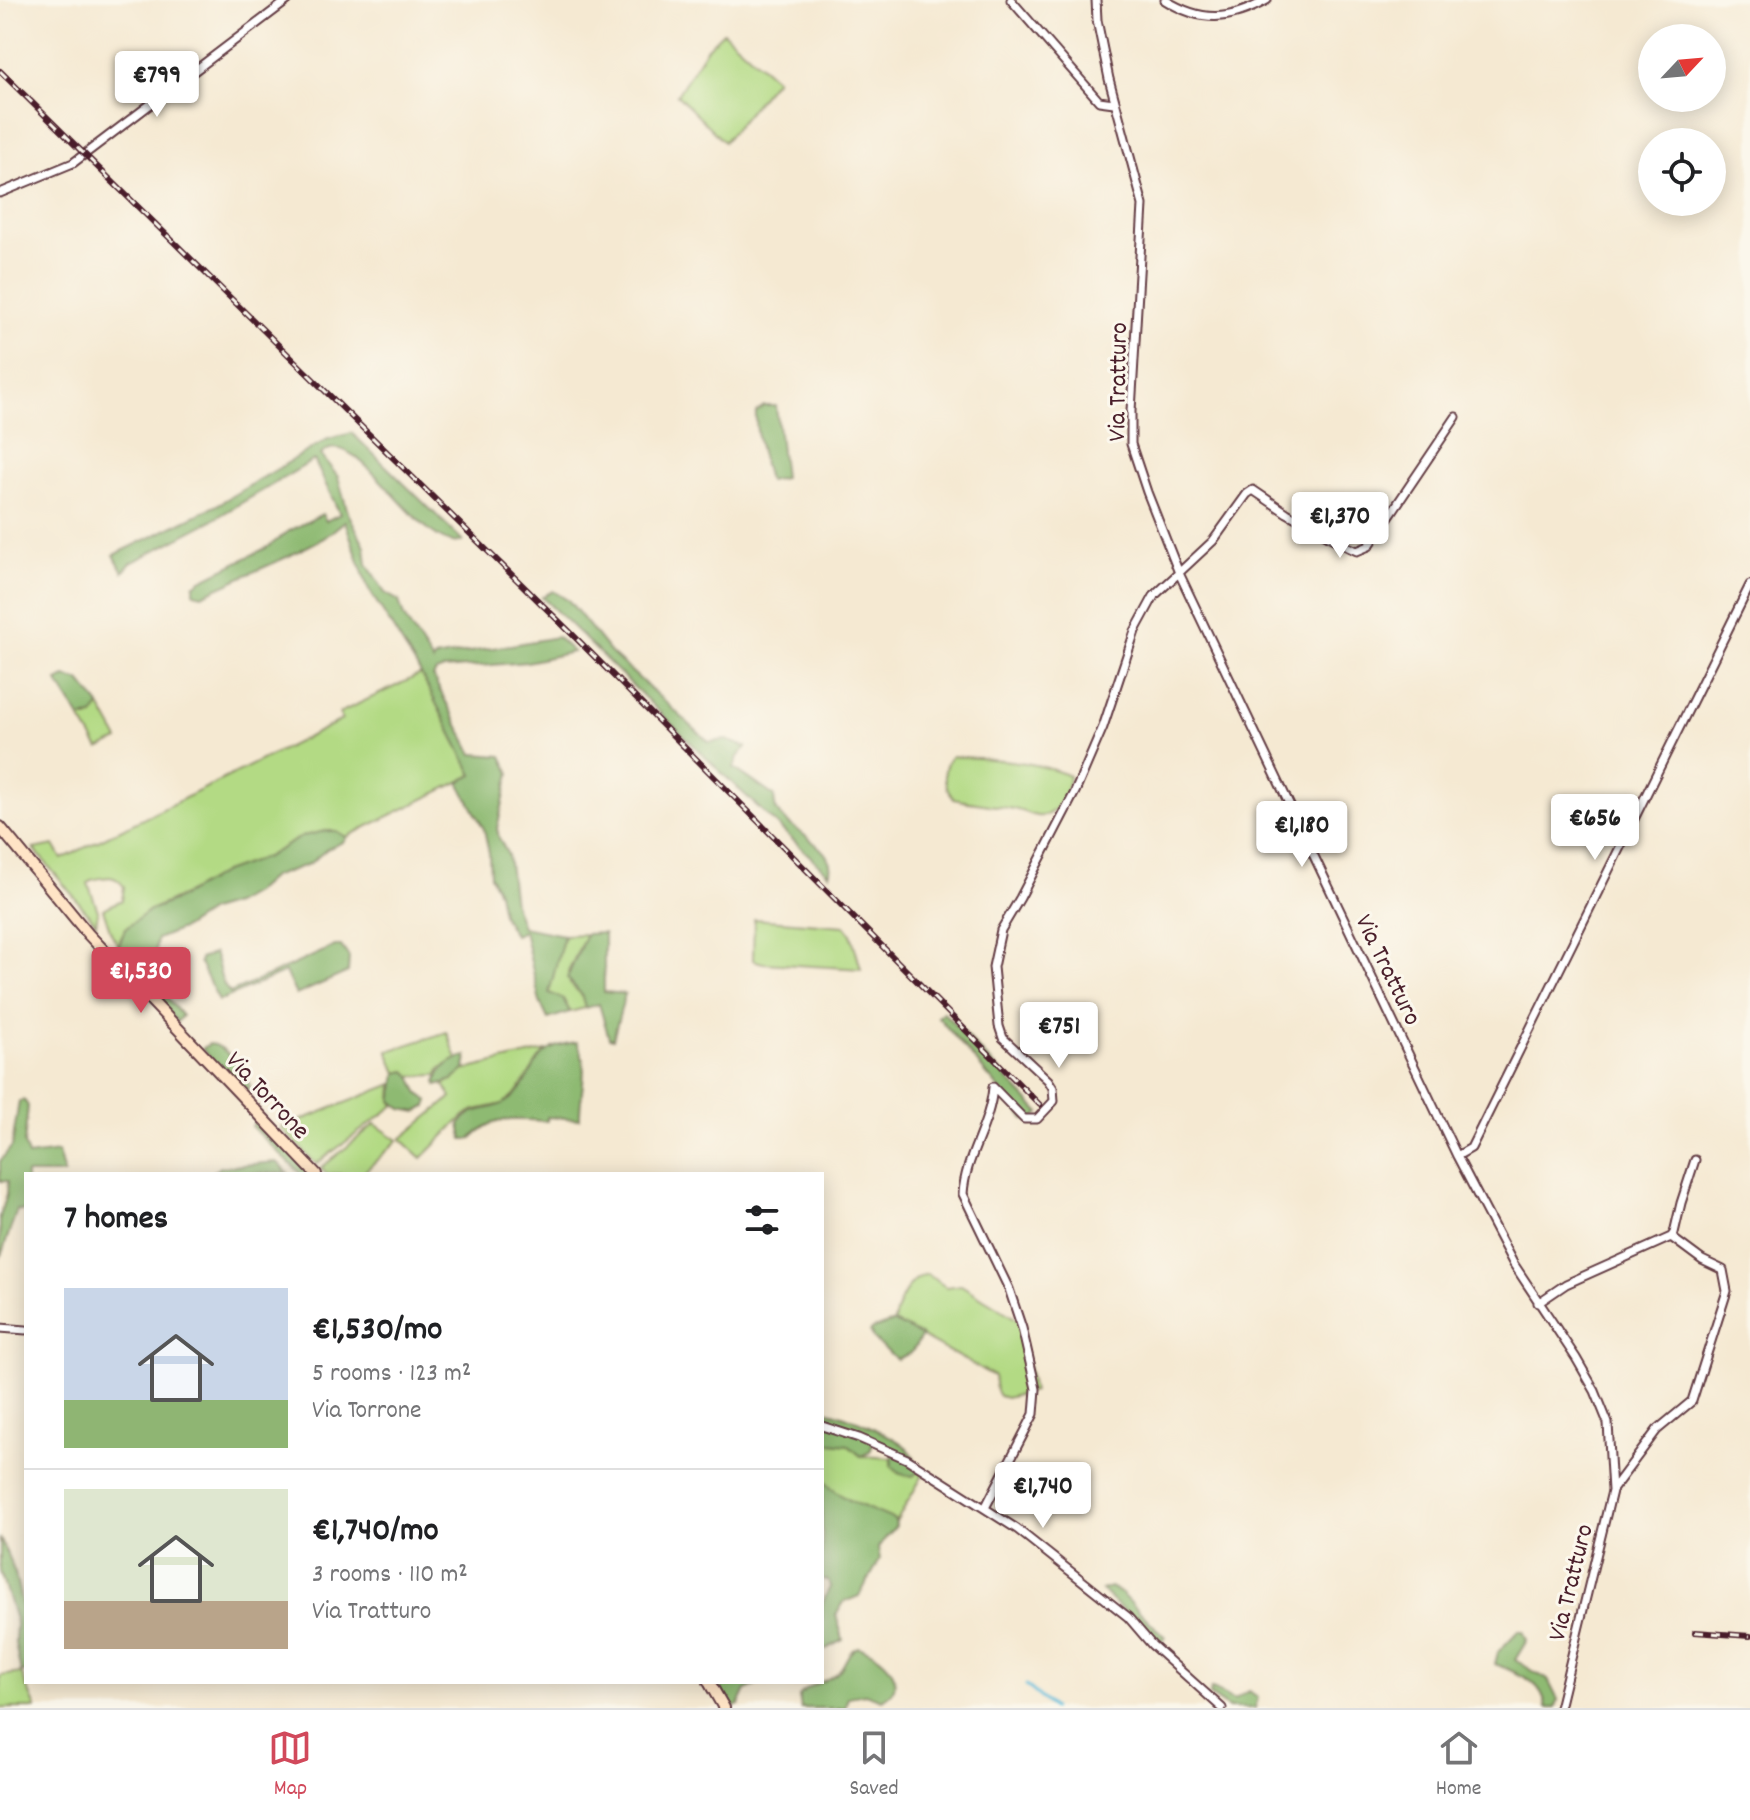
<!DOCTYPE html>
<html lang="en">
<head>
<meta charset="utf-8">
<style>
  :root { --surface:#fff; --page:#f2f2f2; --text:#202124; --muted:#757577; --line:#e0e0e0; --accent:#d1495b }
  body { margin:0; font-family:Dekko,sans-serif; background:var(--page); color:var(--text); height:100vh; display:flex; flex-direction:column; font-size:30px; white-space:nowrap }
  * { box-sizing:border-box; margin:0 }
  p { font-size:26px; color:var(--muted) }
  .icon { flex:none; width:44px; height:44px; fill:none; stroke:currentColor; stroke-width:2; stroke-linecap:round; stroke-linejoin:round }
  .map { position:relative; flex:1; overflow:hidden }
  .sheet { position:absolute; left:24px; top:1172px; width:800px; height:512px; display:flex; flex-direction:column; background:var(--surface); border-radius:0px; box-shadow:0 4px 20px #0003 }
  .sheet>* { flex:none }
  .needle { width:52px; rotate:64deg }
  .tools { position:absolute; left:1638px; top:24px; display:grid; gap:16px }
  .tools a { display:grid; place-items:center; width:88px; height:88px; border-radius:50%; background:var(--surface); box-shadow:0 4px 20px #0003; font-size:40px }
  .price { position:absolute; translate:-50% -68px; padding:0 18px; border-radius:8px; background:#fff; color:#222; font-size:26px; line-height:52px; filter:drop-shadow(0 2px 4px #0008) }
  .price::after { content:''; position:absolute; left:50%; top:48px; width:24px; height:18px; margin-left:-12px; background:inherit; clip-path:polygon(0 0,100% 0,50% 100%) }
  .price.active { background:var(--accent); color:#fff }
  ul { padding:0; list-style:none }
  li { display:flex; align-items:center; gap:24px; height:200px; padding:0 40px }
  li+li { border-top:2px solid var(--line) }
  li span { display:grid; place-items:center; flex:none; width:224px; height:160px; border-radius:0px; color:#555 }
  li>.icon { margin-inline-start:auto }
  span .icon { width:96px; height:96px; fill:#fffc; stroke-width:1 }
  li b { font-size:34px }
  h2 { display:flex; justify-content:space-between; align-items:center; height:96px; padding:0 40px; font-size:34px }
  .tab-bar { display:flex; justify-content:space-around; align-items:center; height:112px; border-top:2px solid var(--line); background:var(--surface); font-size:22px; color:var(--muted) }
  .tab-bar a { display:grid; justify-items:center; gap:4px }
  .tab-bar .active { color:var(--accent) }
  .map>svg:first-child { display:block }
  .green { fill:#b3da84; stroke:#7e7c58; stroke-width:2 }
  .forest { fill:#8eba72; stroke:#6c6c4e; stroke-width:2 }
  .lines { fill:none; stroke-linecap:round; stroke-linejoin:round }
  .stream { stroke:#5bbad9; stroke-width:3 }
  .minor-casing { stroke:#643d44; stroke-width:11 }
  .secondary-casing { stroke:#643d44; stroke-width:14 }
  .minor { stroke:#fff; stroke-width:7 }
  .secondary { stroke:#ffe4c6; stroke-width:10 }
  .rail-casing { stroke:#4a1f2b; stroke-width:6 }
  .rail { stroke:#fbf7ec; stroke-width:3; stroke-dasharray:9; stroke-linecap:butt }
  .labels { text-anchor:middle; stroke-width:6; stroke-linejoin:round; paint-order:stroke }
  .street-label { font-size:26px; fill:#4a1f2b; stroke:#fbf7ec }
</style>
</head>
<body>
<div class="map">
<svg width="1750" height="1708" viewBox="0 0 1750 1708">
  <rect width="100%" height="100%" fill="#fbf7ec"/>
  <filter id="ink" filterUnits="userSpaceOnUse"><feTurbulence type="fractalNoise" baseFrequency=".0125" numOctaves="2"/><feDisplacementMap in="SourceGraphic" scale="16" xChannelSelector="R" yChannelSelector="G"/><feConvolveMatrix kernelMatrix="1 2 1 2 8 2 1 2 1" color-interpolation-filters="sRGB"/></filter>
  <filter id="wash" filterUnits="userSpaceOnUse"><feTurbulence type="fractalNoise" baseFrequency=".006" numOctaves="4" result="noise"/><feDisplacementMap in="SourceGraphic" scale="32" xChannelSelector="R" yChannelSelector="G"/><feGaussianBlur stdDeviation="1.8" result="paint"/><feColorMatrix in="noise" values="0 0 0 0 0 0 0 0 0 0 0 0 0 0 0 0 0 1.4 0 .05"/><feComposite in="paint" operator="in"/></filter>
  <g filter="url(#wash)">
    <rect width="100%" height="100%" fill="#f5e9d2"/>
    <path class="green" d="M723,32L776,79L724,142L677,95L706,49Z
      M421,674L473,775L346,837L336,831L303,836L266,857L150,910L125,929L118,945L111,933L103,909L122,900L124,887C115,873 105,877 91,880L88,883L98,911L96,923L34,849L54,845L62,859L342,720L339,713Z
      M100,706L119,740L99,749L80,718H88Z
      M952,756C993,760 1031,759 1069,776C1068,790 1062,807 1048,814C1038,820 1028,812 1018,810C997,805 975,804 954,799C944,787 940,768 952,756Z
      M754,919L845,926L851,934L861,969L763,963L753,960Z
      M586,934L568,972L570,984L581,994L585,1008L570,1012L563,999L549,993V986L564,935Z
      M447,1032L457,1059L440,1069L438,1075L411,1076L406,1071L397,1073L388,1051Z
      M545,1051L518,1091L503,1104L475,1110L465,1115L422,1158L401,1139L452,1097L444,1085L465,1070Z
      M393,1084L392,1101L395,1105L316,1164L281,1128Z
      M375,1124L398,1140L362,1174H327L321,1168Z
      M927,1274L946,1287L961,1285L1018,1320L1033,1391L1006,1398L999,1396L996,1391L994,1376L894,1322C897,1305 908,1278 927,1274Z
      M826,1441L848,1445L861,1456L891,1458V1466L916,1473L917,1470L923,1475L895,1524V1520C878,1513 831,1496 823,1480C819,1470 822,1453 822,1442Z
      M21,1673L36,1708H0V1676Z"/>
    <path class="forest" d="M764,406H776L784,478L768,481C763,458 755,436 756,412Z
      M352,433L463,541C422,558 355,416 321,455L338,477L348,513L365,546L367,564L385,593L399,601L404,617L433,662L435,658L557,637L573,652L527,662L444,669L436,672L433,677L473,754L502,756L510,773L497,828L499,838L508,855L514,904L522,927L564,935L549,993L563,999L570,1012L548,1019L540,1002L524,931L514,935L502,914L498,892L490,876L489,853L484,829L459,782L473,775L421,674L368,588L345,521L324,538L289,556L202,595L194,593V585L201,580L268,547L289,531L322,514L326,521L340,514L314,460L211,521L131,563L123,572L114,555L215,506L328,439Z
      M553,591L569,601L611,653L709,742L726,740L746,747L738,757L734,768L774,796C774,797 775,807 776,809C786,830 840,848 829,874L725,776L542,597Z
      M66,677L80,681L99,704L100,706L93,716L80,718L57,681Z
      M325,831H336L346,837L345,841L327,849L309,864L272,877L255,892L234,904L210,911L184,928L157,939L155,953L159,973L140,980L116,954L125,929L150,910L175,900L224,872L266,857L303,836Z
      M604,933V992L625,994L613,1039L609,1038L599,1004L585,1008L581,994L567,978L586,934Z
      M335,946H341L349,957L348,972L296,995L285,972L219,1001L199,962L200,959L214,953C221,967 218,982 230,993Z
      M157,979L161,982V990L182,1016L177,1022L142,985Z
      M943,1012L1040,1113L1035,1118L1025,1119L938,1017Z
      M577,1042C591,1068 579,1092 580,1119L547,1117V1121C515,1120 493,1114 471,1139H463L460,1124C471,1106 488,1112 504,1103C539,1083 524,1047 577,1042Z
      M209,1044C228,1045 241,1070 250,1085L247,1093H243L202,1049Z
      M467,1056L465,1070L453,1080L437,1085L436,1082C441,1067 451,1059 467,1056Z
      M406,1071L411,1076L419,1094L429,1101L427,1106L417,1112L402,1109L392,1101L397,1073Z
      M24,1100L28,1106L24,1144L28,1156L58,1152L64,1174H26V1211L17,1210L0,1259V1217L7,1194L8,1181H0V1161L12,1146L19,1101Z
      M256,1117L310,1174H301L252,1127Z
      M277,1162L288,1173L210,1174L221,1167Z
      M894,1322L922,1336L911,1353L897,1359L874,1340L870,1332L872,1329Z
      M823,1410C839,1411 898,1437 909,1450C915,1457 917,1463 917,1473L913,1476L900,1474L891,1466L894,1450L874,1440L870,1452L861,1456L848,1445L822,1442Z
      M822,1478C838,1500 871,1509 895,1520L896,1526L878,1547L880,1560L859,1596L844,1602L836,1615L843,1640L822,1651V1604L830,1587L828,1580H822Z
      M0,1538L15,1573L26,1623V1671L21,1673L15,1643L16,1623L0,1571Z
      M1110,1587L1121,1593L1165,1637L1160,1645L1101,1590Z
      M1518,1631H1523L1527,1640L1515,1660L1548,1680L1558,1700L1556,1708H1546C1544,1681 1517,1673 1495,1664L1498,1652Z
      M858,1647C882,1653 913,1683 882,1700L865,1694L848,1697L845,1708H801L799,1696C810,1683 826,1683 838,1672C847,1663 846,1652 858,1647Z
      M716,1682H763L746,1690L739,1705L731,1708Z
      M1211,1688L1234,1700L1248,1691L1258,1697L1255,1708H1229L1210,1695Z"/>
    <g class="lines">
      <path class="stream" d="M1026,1685L1053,1708"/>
    </g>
  </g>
  <g filter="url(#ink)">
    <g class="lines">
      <g class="minor-casing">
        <path id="minor" d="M1011,0L1099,101L1114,103
          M1096,0L1097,20L1109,79L1143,205L1131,411V444L1147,492L1179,573L1457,1156L1513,1263L1576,1358L1595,1391L1608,1423L1612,1491L1559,1708
          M1165,0C1202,23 1229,21 1267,0
          M0,193L73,163L288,0
          M1457,1156L1471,1148L1750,585
          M1538,1303L1566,1284L1671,1237L1674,1233L1681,1203L1695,1160
          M0,1328L26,1330
          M822,1426L859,1438L907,1459L1017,1529L1128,1617L1152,1645L1222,1708
          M1613,1489L1657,1430L1692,1401L1727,1291L1723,1270L1702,1260L1671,1237
          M985,1508L1034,1414L1036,1389L1022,1328L1009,1289L963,1194C965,1157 990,1126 993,1087L1024,1119H1037L1054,1101L1053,1088L1048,1080L1003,1038L999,1026L993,967L1001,930L1020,898L1075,792L1103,727L1135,631L1154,596L1213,541L1247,494L1253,490L1287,513L1348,547L1357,551L1369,546L1456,417"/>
      </g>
      <g class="secondary-casing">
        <path id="secondary" d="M0,827L88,934L316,1174
          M709,1682L724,1708"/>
      </g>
      <use href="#minor" class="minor"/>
      <use href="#secondary" class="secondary"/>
      <g class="rail-casing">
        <path id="rail" d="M0,71L573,635L1040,1105
          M1695,1632L1750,1636"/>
      </g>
      <use href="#rail" class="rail"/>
    </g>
  </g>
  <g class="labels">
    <g class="street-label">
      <text transform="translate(1116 382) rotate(-89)" y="9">Via Tratturo</text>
      <text transform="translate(1390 969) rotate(64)" y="9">Via Tratturo</text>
      <text transform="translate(269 1094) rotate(47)" y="9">Via Torrone</text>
      <text transform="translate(1569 1582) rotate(-76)" y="9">Via Tratturo</text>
    </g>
  </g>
</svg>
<div class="tools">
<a><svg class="needle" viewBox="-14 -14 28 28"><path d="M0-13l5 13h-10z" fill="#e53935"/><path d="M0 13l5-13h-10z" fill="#757577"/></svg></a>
<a><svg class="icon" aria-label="locate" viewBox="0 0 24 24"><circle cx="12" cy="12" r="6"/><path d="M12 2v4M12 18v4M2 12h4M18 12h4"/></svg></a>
</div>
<b class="price" style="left:157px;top:119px">€799</b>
<b class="price" style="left:1340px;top:560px">€1,370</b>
<b class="price" style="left:1595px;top:862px">€656</b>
<b class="price" style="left:1302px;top:869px">€1,180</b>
<b class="price active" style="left:141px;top:1015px">€1,530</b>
<b class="price" style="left:1059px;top:1070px">€751</b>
<b class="price" style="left:1043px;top:1530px">€1,740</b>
<section class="sheet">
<h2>7 homes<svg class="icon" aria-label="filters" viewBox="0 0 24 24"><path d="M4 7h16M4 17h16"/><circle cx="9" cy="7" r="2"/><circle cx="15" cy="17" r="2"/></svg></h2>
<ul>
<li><span style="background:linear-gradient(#c9d6e8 70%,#8fb573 0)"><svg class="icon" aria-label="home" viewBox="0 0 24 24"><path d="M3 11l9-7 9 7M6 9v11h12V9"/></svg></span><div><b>€1,530/mo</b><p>5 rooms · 123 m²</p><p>Via Torrone</p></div></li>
<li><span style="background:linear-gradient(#dfe7d0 70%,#b9a48a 0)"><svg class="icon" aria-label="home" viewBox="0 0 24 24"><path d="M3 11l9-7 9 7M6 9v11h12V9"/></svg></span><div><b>€1,740/mo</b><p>3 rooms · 110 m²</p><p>Via Tratturo</p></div></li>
</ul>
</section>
</div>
<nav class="tab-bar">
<a class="active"><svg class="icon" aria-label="map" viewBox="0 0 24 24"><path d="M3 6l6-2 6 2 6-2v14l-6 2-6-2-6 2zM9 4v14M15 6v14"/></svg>Map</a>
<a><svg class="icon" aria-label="saved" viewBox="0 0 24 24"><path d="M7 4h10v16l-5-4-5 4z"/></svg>Saved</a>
<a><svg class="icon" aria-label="home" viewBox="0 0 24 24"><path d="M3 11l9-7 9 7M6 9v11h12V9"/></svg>Home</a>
</nav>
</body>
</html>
